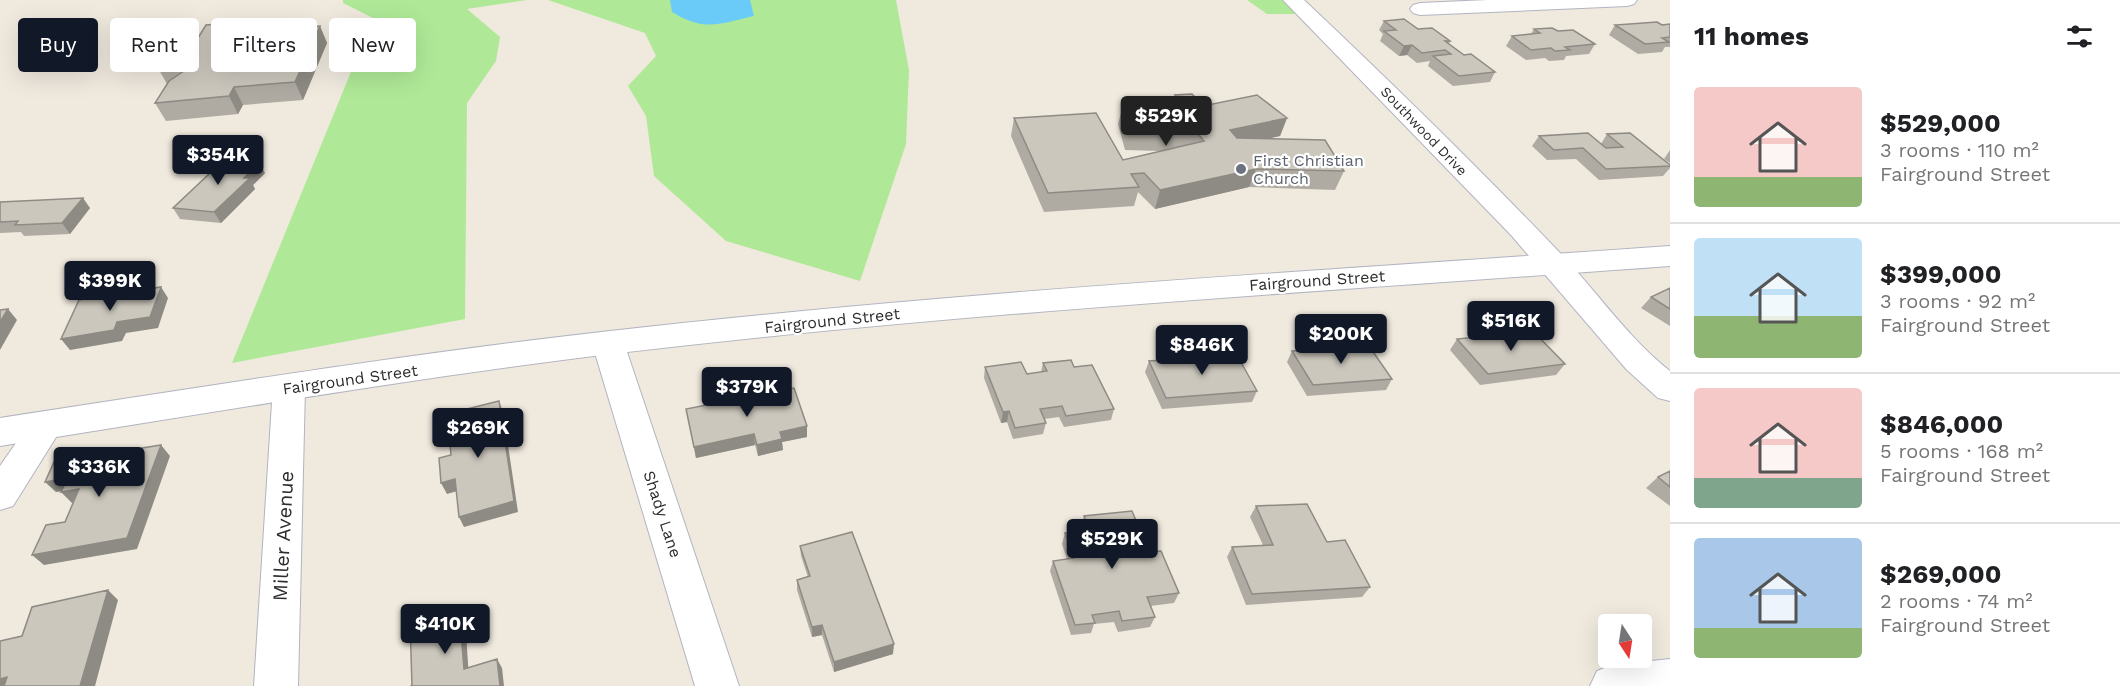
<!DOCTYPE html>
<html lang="en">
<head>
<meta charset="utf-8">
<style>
  :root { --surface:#fff; --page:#f2f2f2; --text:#202124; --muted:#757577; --line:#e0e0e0; --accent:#111827 }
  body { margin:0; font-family:"Work Sans",sans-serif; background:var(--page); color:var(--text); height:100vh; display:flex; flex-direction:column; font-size:22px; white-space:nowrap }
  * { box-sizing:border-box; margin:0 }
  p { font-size:20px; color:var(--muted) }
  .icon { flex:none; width:33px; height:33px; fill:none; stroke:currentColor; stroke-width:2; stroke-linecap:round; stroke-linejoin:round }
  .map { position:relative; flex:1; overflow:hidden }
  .details { display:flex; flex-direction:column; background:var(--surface); width:450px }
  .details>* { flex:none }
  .hud { position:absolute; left:18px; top:18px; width:570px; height:54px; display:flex; gap:12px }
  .needle { width:39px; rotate:168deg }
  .tools { position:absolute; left:1598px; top:614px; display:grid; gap:12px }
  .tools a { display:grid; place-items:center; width:54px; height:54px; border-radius:6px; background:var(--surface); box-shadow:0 6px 24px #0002; font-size:30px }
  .price { position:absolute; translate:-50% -51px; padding:0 14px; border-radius:6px; background:var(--accent); color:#fff; font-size:20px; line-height:39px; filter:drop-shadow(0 2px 3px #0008) }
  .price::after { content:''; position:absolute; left:50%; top:36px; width:18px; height:14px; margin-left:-9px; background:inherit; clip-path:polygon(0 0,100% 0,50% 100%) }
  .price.current { background:#222; color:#fff }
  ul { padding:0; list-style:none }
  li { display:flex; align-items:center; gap:18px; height:150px; padding:0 24px }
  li+li { border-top:2px solid var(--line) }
  li span { display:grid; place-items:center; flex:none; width:168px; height:120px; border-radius:6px; color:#555 }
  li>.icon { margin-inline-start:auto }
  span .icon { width:72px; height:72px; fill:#fffc; stroke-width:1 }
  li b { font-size:26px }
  h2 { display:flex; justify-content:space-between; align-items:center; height:72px; padding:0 24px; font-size:26px }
  .pill { padding:0 21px; border-radius:6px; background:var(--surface); box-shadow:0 6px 24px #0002; font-size:21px; line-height:54px }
  .pill.current { background:var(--accent); color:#fff }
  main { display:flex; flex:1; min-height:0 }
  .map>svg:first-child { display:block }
  .green { fill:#afe997 }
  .water { fill:#6bcbf8 }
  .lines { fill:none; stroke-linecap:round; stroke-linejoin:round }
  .street-casing { stroke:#b2b4c1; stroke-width:2 }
  .secondary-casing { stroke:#b2b4c1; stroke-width:2 }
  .street { fill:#fff; fill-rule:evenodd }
  .secondary { fill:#fff; fill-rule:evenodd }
  .wall { fill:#afaba3 }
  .shaded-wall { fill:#8e8b84 }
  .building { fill:#cbc7bd; stroke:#8e8b84; stroke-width:1.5 }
  .worship-dot { fill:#6b7280; stroke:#fff; stroke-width:2 }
  .labels { text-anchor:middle; stroke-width:4.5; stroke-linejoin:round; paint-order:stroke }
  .far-street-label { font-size:14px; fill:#2d2d2d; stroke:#fff }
  .worship-label { font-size:16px; fill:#5b616d; stroke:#fff; text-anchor:start }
  .street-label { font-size:16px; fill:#2d2d2d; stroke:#fff }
  .near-street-label { font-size:20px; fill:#2d2d2d; stroke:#fff }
</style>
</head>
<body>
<main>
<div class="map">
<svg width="1670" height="686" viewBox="0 0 1670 686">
  <rect width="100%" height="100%" fill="#efe9de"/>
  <path class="green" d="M343,0H527L467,9L500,37L496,61L467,103L465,319L232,363L373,18L343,3Z
    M548,0H896L909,70L906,144L860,281L726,241L654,176L646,116L628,86L656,56L645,33Z
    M1247,0H1282L1296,14H1267Z"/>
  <path class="water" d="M670,0H750L754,16C718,24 705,32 672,12Z"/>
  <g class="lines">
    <g class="street-casing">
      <path id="street" d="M1283,0H1304C1392,83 1478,167 1561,254C1598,293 1628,338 1670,371V401L1658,398L1627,370L1511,235Z
        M1488,0H1637L1634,4L1627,6L1420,15L1413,13L1410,9L1413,5L1420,3Z
        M608,332L619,335L624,343L739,686H695L592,343L597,335Z
        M289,375L301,378L305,387L298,686H254L273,387L277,378Z
        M46,413L58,417L63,426L13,506L0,510V466L34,417Z
        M1670,659V686H1590L1597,671L1612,665Z"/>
    </g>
    <g class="secondary-casing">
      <path id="secondary" d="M1670,246V266C1316,292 962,312 610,354C406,379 203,414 0,446V418C203,387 406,354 610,331C962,291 1316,271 1670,246Z"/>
    </g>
    <use href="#street" class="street"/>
    <use href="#secondary" class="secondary"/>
  </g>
  <path class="wall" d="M268,20L273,30L320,26L327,43L303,100L243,105L238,114L166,121L155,103L167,84L159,70L197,54L193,46Z
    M1384,21L1418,29L1450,41L1449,44L1464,55L1495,72L1490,82L1453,86L1428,66L1430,61L1417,63L1407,55L1399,56L1380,41L1383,34L1379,30Z
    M1670,24V47H1665L1662,52L1638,54L1609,35L1615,25Z
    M1534,29L1558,31L1595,44L1589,54L1566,56L1564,60L1549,61L1545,58L1526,60L1506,46L1512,36L1531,34Z
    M1175,95L1203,106L1287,118L1280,136L1269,138L1344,171L1335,190L1249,187L1155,209L1138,192L1134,206L1044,212L1011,136L1014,118L1123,160L1160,151L1125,150L1118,124L1123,106L1171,108Z
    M1607,134L1670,165V168L1663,176L1599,180L1576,159L1547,160L1532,146L1539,136L1601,144Z
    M1670,150V163L1664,159Z
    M265,173L253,185L255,189L221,223L180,219L173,208Z
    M0,202L90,208L70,234L24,236L21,232L0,233Z
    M1670,288V326L1641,308L1651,297Z
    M1457,339L1565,364L1556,375L1480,385L1450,350Z
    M1292,351L1392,379L1386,390L1307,396L1287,362Z
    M1149,361L1257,391L1252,402L1162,409L1145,372Z
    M1043,363L1074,367L1114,409L1111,420L1064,427L1059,417L1044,419L1046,423L1043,434L1013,439L1007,422L1001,423L984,378L985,367L1027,374L1041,372Z
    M686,409L807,437L782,442L783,450L758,456L755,445L696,458Z
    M1670,471V506L1646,488L1658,477Z
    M1256,506L1327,542L1370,587L1362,597L1246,605L1227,557L1232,547L1263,545L1250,517Z
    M1084,516L1149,552L1179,593L1174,603L1150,606L1155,617L1150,627L1118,632L1114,622L1094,624L1091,633L1071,635L1050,571L1053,561L1067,559L1062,544L1065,533L1083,531L1081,527Z
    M800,546L893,654L834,672L822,635L812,637L797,590V580L808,577L801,556Z"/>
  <path class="shaded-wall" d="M268,20L276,37L262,31Z
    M320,26L327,43L303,100L295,82Z
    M1412,45L1407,55L1399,56L1404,46Z
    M234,87L243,105L238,114L229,96Z
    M1287,118L1280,136L1224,148L1230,130Z
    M259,162L265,173L253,185L255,189L221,223L214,212L244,178Z
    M1256,169L1249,187L1155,209L1160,190Z
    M83,198L90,208L70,234L62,223Z
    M161,287L168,298L158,328L126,333L122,341L70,350L61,339L117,322Z
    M8,309L17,320L0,350V322Z
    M499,401L503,412L518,512L464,527L459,517Z
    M1009,411L1007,422L1001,423L1003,412Z
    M807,426V437L782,442L783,450L758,456L757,445L780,432Z
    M754,434L755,445L696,458L694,447Z
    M161,445L170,456L137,549L44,565L32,555Z
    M68,478L78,489L56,492L45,482Z
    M455,479L461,490L447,494L441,483Z
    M79,489L90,500L72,503L61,492Z
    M108,590L118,600L95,686H80Z
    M459,608L465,618L469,678L464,669Z
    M822,625V635L812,637V627Z
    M894,644L893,654L834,672V662Z
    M497,659L502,668L504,686H500Z
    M7,677L19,686H0V679Z"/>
  <path class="building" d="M1404,19L1418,29L1432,28L1450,41H1445L1464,55L1471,54L1495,72L1459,76L1433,56L1451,54L1445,50L1422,53L1412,45L1404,46L1384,31L1396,30L1384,21Z
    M268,20L262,31L320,26L295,82L234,87L229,96L155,103L169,81L190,67L159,70L168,56L198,54L193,46L206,25Z
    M1657,22L1662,25L1670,24V37L1662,38L1669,42L1645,44L1615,25Z
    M1552,28L1558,31L1573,30L1595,44L1565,47L1570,50L1555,51L1551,48L1531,50L1512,36L1540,33L1534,29Z
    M1192,94L1203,106L1257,95L1287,118L1230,130L1237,138L1325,140L1344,171L1256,169L1160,190L1144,173L1131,174L1139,187L1048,193L1014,118L1096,113L1123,160L1204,141L1198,134L1130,132L1123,106L1185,108L1175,95Z
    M1588,133L1606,148L1623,147L1607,134L1630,133L1670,165V166L1606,169L1583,148L1554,150L1539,136Z
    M225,159L259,162L244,178H250L214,212L173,208Z
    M83,198L62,223L15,225L18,221L0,222V202Z
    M161,287L150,317L117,322L114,330L61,339L79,300Z
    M1670,288V309L1651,297Z
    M8,309L0,322V310Z
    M1533,331L1565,364L1488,374L1457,339Z
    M1369,346L1392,379L1313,385L1292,351Z
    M1237,355L1257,391L1166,398L1149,361Z
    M1071,360L1074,367L1092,365L1114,409L1066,416L1062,406L1040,409L1046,423L1015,428L1009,411L1003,412L985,367L1021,362L1027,374L1047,371L1043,363Z
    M794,388L807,426L780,432L782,439L757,445L754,434L694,447L686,409Z
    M499,401L514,501L459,517L455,479L441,483L439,458L451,455L447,414Z
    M161,445L127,538L32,555L46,525L65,522L79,489L61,492L68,478L45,482L54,462Z
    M1670,471V487L1658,477Z
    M1307,504L1327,542L1345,540L1370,587L1252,594L1232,547L1273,545L1256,506Z
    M1132,511L1149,552L1161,551L1179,593L1147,597L1155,617L1122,621L1119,611L1092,615L1095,623L1075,625L1053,561L1074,558L1065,533L1090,531L1084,516Z
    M852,532L894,644L834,662L822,625L812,627L797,580L810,576L800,546Z
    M108,590L80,686H4L7,677L0,679V641L22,636L32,607Z
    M459,608L464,669L497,659L500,686H410H412L410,622Z"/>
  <circle class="worship-dot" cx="1241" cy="169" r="6"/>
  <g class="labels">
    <g class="far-street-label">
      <text transform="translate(1424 131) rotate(46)" y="5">Southwood Drive</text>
    </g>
    <g class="worship-label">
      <text x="1253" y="166">First Christian<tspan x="1253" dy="18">Church</tspan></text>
    </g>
    <g class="street-label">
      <text transform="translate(1317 280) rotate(-4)" y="6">Fairground Street</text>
      <text transform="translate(832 320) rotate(-6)" y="6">Fairground Street</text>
      <text transform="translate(350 379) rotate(-8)" y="6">Fairground Street</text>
      <text transform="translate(663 514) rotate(72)" y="6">Shady Lane</text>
    </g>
    <g class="near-street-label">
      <text transform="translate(283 536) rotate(-87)" y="7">Miller Avenue</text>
    </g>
  </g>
</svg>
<div class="tools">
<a><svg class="needle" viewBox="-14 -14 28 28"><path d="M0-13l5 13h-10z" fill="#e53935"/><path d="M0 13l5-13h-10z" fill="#757577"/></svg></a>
</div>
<b class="price current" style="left:1166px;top:147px">$529K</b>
<b class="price" style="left:218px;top:186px">$354K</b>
<b class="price" style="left:110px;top:312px">$399K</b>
<b class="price" style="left:1511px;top:352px">$516K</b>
<b class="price" style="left:1341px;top:365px">$200K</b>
<b class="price" style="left:1202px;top:376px">$846K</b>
<b class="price" style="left:747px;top:418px">$379K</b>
<b class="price" style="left:478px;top:459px">$269K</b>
<b class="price" style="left:99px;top:498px">$336K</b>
<b class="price" style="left:1112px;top:570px">$529K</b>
<b class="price" style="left:445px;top:655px">$410K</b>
<div class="hud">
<a class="pill current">Buy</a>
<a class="pill">Rent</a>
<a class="pill">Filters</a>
<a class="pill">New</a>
</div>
</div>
<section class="details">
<h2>11 homes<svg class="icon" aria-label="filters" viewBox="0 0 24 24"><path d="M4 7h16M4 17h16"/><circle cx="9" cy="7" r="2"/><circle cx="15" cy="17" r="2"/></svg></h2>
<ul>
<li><span style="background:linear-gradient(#f6c9c9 75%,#8fb573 0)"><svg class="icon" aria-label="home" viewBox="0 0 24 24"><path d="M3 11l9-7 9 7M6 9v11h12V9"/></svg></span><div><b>$529,000</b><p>3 rooms · 110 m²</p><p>Fairground Street</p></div></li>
<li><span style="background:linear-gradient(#bfe0f5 65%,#8fb573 0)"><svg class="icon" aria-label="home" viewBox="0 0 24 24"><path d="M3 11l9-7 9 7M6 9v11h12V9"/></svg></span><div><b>$399,000</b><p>3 rooms · 92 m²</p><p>Fairground Street</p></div></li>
<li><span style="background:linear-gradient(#f6c9c9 75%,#7fa58c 0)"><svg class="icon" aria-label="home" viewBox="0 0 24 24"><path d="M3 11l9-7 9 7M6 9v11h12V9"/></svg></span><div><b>$846,000</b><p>5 rooms · 168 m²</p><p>Fairground Street</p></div></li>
<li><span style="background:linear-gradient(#a9c7e8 75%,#8fb573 0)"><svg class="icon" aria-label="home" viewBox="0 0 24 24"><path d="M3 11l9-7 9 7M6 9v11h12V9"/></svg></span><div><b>$269,000</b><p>2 rooms · 74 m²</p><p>Fairground Street</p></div></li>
</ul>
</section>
</main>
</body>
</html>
